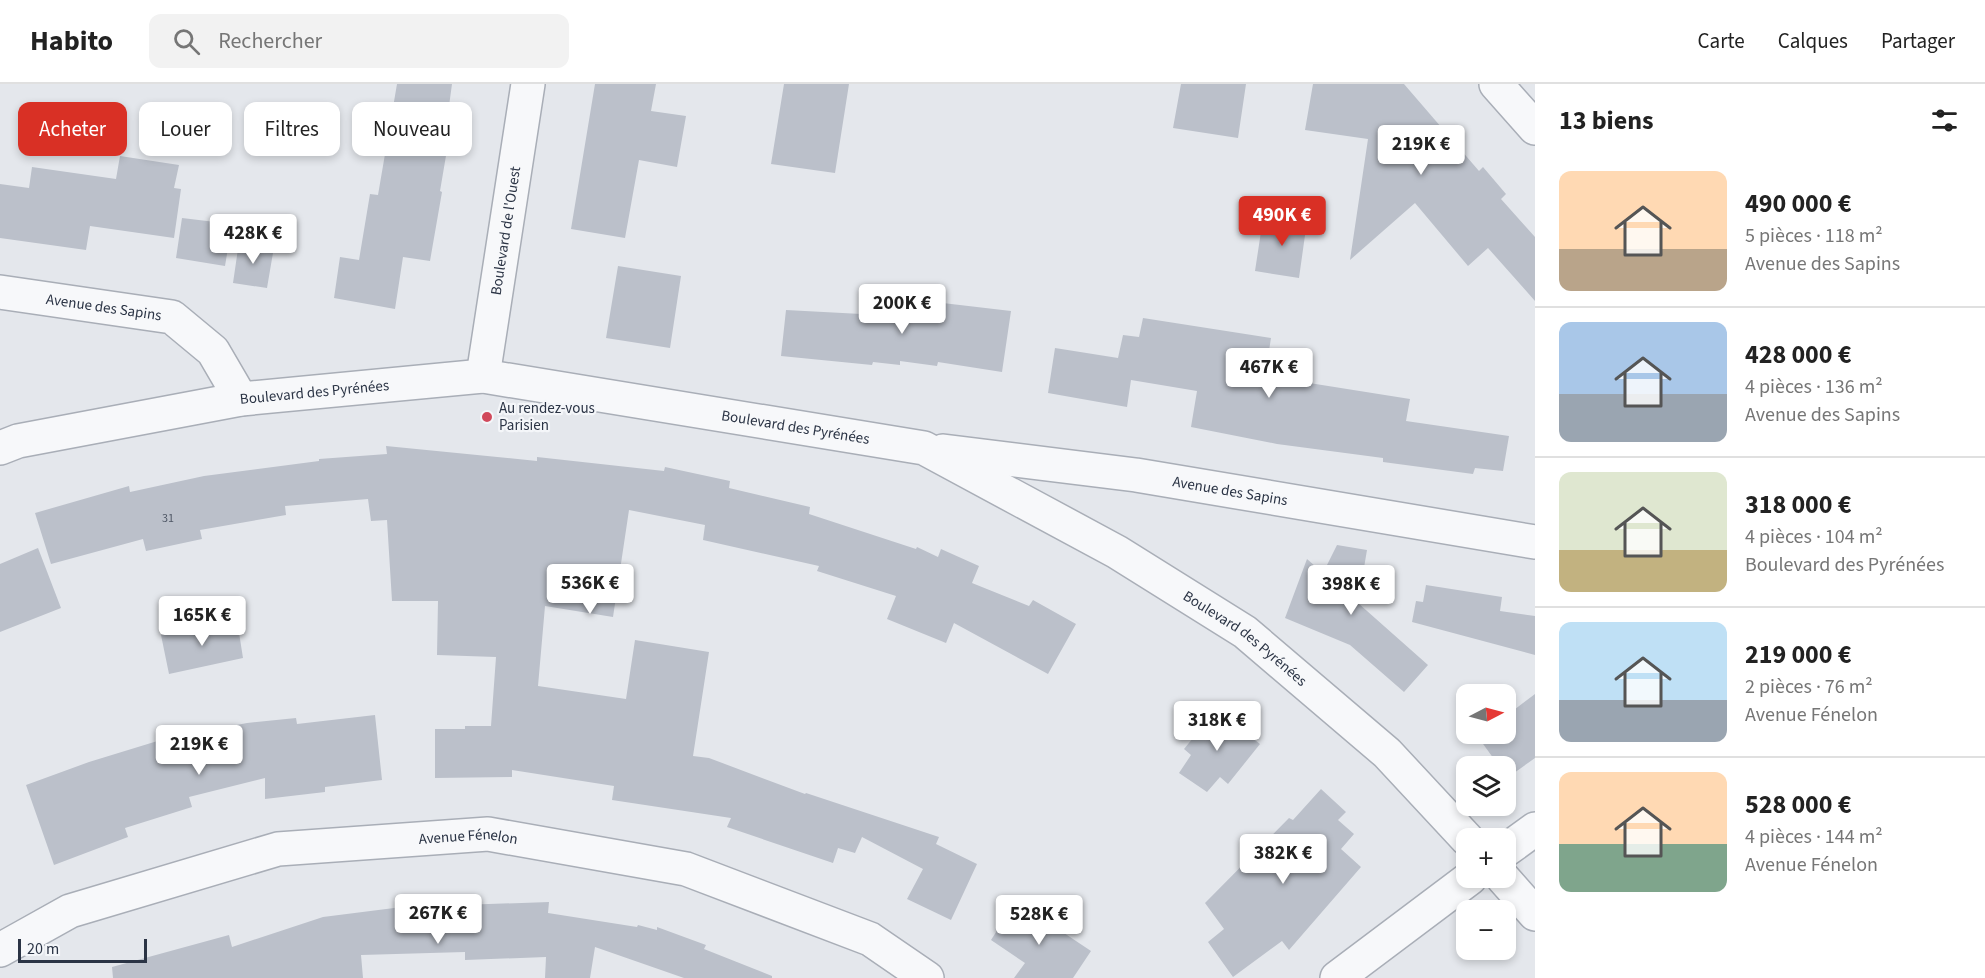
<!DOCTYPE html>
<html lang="fr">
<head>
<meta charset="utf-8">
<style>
  :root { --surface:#fff; --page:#f2f2f2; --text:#222; --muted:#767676; --line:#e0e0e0; --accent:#d93025 }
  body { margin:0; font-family:"Source Sans 3",sans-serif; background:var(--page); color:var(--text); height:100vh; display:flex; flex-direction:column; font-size:22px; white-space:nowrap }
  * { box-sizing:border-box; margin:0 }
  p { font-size:20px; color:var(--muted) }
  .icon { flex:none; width:33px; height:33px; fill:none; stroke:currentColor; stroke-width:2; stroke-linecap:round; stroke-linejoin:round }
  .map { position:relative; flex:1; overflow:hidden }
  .panel { display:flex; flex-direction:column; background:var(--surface); width:450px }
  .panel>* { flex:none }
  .hud { position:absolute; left:18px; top:18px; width:570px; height:54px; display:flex; gap:12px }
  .needle { width:39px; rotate:84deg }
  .controls { position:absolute; left:1456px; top:600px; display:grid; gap:12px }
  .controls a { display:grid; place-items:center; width:60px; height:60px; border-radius:12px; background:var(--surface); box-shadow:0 3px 9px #0003; font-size:30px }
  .scale { position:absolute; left:18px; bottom:15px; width:129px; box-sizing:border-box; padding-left:6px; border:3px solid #2b3445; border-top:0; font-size:16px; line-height:21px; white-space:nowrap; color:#2b3445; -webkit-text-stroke:4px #f4f6f9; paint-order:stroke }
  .price { position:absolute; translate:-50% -51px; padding:0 14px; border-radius:6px; background:#fff; color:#222; font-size:20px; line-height:39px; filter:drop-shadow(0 2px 3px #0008) }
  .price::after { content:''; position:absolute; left:50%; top:36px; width:18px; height:14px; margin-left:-9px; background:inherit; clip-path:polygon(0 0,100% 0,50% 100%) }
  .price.selected { background:var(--accent); color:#fff }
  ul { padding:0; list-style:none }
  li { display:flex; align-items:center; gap:18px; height:150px; padding:0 24px }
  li+li { border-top:2px solid var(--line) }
  li span { display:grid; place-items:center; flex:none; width:168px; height:120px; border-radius:12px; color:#555 }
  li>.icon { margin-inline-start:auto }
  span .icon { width:72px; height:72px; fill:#fffc; stroke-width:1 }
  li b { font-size:26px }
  h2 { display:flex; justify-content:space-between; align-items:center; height:72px; padding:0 24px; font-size:26px }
  .chip { padding:0 21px; border-radius:12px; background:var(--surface); box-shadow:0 3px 9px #0003; font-size:21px; line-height:54px }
  .chip.selected { background:var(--accent); color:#fff }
  header { display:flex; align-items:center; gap:36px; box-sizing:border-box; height:84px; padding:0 30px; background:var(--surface); border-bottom:2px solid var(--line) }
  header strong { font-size:28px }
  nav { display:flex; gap:33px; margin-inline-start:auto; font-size:21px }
  .search { width:420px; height:54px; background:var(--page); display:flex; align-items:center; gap:15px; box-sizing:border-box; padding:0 21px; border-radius:12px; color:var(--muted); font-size:22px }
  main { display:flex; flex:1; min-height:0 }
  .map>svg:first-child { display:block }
  .building { fill:#bbc0ca }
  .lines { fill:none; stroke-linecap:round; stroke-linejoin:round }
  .street-casing { stroke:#a9aeb7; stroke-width:36 }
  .street { stroke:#f7f8fa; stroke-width:33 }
  .poi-dot { fill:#d1495b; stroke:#f4f6f9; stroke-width:2 }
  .labels { text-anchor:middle; stroke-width:4.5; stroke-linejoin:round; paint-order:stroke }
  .number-label { font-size:12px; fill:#4f5766 }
  .street-label { font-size:15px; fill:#2b3445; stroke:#f4f6f9 }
  .poi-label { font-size:15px; fill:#2b3445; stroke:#f4f6f9; text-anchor:start }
</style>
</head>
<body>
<header>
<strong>Habito</strong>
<div class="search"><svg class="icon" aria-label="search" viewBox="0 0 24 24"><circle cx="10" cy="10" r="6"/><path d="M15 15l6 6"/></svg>Rechercher</div>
<nav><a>Carte</a><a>Calques</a><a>Partager</a></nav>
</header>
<main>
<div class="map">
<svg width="1535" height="894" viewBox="0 0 1535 894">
  <rect width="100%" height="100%" fill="#e4e7ec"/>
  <path class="building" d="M397,0H452L444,59L448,60L440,107L442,108L430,177L403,173L395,225L334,214L340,173L359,176L370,110L378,111Z
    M595,0H656L651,27L686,32L677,83L639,76L625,154L571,145Z
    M784,0H849L835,89L771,80Z
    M1181,0H1246L1238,54L1173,44Z
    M1313,0H1404L1479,87L1483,83L1506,110L1501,115L1535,153V217L1488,164L1468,182L1415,119L1350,176L1368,55L1305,46Z
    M120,72L179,81L174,104L181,105L174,154L90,142L86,166L0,154V100L29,104L32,83L116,95Z
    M1275,132L1307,137L1299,194L1255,187L1262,141L1273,143Z
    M182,134L232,140L225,182L176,174Z
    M239,158L274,163L267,204L233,199Z
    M618,182L681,192L670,264L606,254Z
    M883,212L1011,227L1002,288L938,278L937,282L900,277V281L873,278L872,281L781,272L786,226L880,231Z
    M1143,234L1271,254L1265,292L1410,315L1406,337L1509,352L1503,387L1475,384L1473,390L1383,378V374L1277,360L1191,343L1197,307L1131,296L1127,323L1048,309L1055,264L1118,274L1123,251L1139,253Z
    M386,362L537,377V373L664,387L665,383L730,397L729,404L810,423L809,430L916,465L917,463L938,473L941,465L979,482L972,499L1029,522L1033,516L1076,540L1048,590L954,539L946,559L887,535L896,512L817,487L819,482L703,456L705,441L629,426L613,533L545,522L538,602L626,615L635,556L709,568L693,672L709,674L805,710L806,709L939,753L936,760L977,780L951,836L907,815L923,785L862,753L855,769L838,764L833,779L727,743L731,734L612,716L614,702L512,686V693L435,694V645H465V642H491L496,573L437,571L438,517H392L387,436L371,437L368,415L285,422L286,431L200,446L202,455L146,467L143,455L51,480L35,429L129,402L130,408L204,392L319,377V375L387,370Z
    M1337,461L1367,466L1358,519L1428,581L1404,608L1350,561L1285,534L1307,475L1323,489Z
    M38,464L61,524L0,548V480Z
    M1426,501L1502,513L1500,527L1535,532V571L1412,538L1416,517L1423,518Z
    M237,536L243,574L169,590L161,551Z
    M1535,610V674L1507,694L1506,682H1499L1478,653L1483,650H1506V632Z
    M1216,626L1260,660L1228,700L1220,693L1207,708L1179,689L1191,671L1184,665Z
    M375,631L382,696L325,703V708L265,715V694L189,713L192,723L125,744L128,753L54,781L26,701L89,678L164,655L247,639L296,634L297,640Z
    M1321,705L1346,728L1338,736L1354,750L1341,765L1361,783L1289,866L1282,857L1233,893L1208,858L1224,845L1205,819L1289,734L1293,736Z
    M1016,817L1091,867L1073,894H1014L1025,879L991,856Z
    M549,818L548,829L637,843L638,841L657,846V843L706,861L704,865L772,892V894H684L595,863L590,894H545L546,873L465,876V868L361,871L363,894H113L112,883L229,851L232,863L323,833L402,823Z"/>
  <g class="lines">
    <g class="street-casing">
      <g id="street">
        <path d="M1496,0L1535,44"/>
        <path id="s1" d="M0,208L172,233L213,267L241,315"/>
        <path id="s2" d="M483,292L528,0"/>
        <path id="s3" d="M0,364L18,357L241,315L483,292L924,364L1117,468L1245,548L1387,669L1467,755"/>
        <path id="s4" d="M943,367L1136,391L1535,458"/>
        <path d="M1506,766L1535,745"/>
        <path d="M1503,794L1535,830"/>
        <path id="s5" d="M0,866L70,827L278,765L488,750L686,785L870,855L927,894"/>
        <path d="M1337,894L1470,794"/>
      </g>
    </g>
    <use href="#street" class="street"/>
  </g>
  <circle class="poi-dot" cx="487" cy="333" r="6"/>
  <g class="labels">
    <g class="number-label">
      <text x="168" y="438">31</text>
    </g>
    <g class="street-label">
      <text dy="5" stroke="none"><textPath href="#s2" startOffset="147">Boulevard de l'Ouest</textPath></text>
      <text dy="5" stroke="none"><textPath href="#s1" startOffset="105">Avenue des Sapins</textPath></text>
      <text dy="5" stroke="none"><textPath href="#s3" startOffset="320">Boulevard des Pyrénées</textPath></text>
      <text dy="5" stroke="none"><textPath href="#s3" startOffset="806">Boulevard des Pyrénées</textPath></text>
      <text dy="5" stroke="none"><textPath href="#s4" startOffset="290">Avenue des Sapins</textPath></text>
      <text dy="5" stroke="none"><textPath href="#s3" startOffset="1310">Boulevard des Pyrénées</textPath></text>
      <text dy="5" stroke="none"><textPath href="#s5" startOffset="488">Avenue Fénelon</textPath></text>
    </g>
    <g class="poi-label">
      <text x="499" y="329">Au rendez-vous<tspan x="499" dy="17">Parisien</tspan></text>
    </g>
  </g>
</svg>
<div class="controls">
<a><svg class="needle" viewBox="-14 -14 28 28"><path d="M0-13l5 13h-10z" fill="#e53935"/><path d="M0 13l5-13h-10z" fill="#767676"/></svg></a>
<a><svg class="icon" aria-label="layers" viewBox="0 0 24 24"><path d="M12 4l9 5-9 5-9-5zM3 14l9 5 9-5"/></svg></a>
<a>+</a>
<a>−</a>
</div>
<div class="scale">20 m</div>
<b class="price" style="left:1421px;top:92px">219K €</b>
<b class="price selected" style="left:1282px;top:163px">490K €</b>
<b class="price" style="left:253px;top:181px">428K €</b>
<b class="price" style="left:902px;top:251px">200K €</b>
<b class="price" style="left:1269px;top:315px">467K €</b>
<b class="price" style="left:590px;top:531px">536K €</b>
<b class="price" style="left:1351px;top:532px">398K €</b>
<b class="price" style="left:202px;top:563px">165K €</b>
<b class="price" style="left:1217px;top:668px">318K €</b>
<b class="price" style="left:199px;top:692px">219K €</b>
<b class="price" style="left:1283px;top:801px">382K €</b>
<b class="price" style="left:438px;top:861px">267K €</b>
<b class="price" style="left:1039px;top:862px">528K €</b>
<div class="hud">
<a class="chip selected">Acheter</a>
<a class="chip">Louer</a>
<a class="chip">Filtres</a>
<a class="chip">Nouveau</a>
</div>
</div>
<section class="panel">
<h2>13 biens<svg class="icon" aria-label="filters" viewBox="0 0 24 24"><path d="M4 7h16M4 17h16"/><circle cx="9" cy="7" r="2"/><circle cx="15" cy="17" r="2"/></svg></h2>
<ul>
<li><span style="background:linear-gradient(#ffd9b3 65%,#b9a48a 0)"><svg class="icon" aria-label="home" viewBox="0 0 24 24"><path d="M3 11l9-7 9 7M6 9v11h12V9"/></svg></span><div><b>490 000 €</b><p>5 pièces · 118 m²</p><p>Avenue des Sapins</p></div></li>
<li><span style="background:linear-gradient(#a9c7e8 60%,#9aa5b1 0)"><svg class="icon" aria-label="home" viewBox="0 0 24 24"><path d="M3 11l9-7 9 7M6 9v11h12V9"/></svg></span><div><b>428 000 €</b><p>4 pièces · 136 m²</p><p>Avenue des Sapins</p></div></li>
<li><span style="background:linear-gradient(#dfe7d0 65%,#c2b280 0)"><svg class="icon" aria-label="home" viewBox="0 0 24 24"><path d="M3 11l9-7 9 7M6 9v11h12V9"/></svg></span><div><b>318 000 €</b><p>4 pièces · 104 m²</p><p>Boulevard des Pyrénées</p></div></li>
<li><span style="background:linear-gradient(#bfe0f5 65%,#9aa5b1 0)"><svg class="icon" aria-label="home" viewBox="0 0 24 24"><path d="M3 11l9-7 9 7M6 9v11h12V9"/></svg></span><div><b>219 000 €</b><p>2 pièces · 76 m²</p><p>Avenue Fénelon</p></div></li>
<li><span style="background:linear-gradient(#ffd9b3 60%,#7fa58c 0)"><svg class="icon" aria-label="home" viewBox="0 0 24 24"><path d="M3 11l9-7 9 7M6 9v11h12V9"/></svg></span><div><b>528 000 €</b><p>4 pièces · 144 m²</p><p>Avenue Fénelon</p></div></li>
</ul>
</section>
</main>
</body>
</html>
